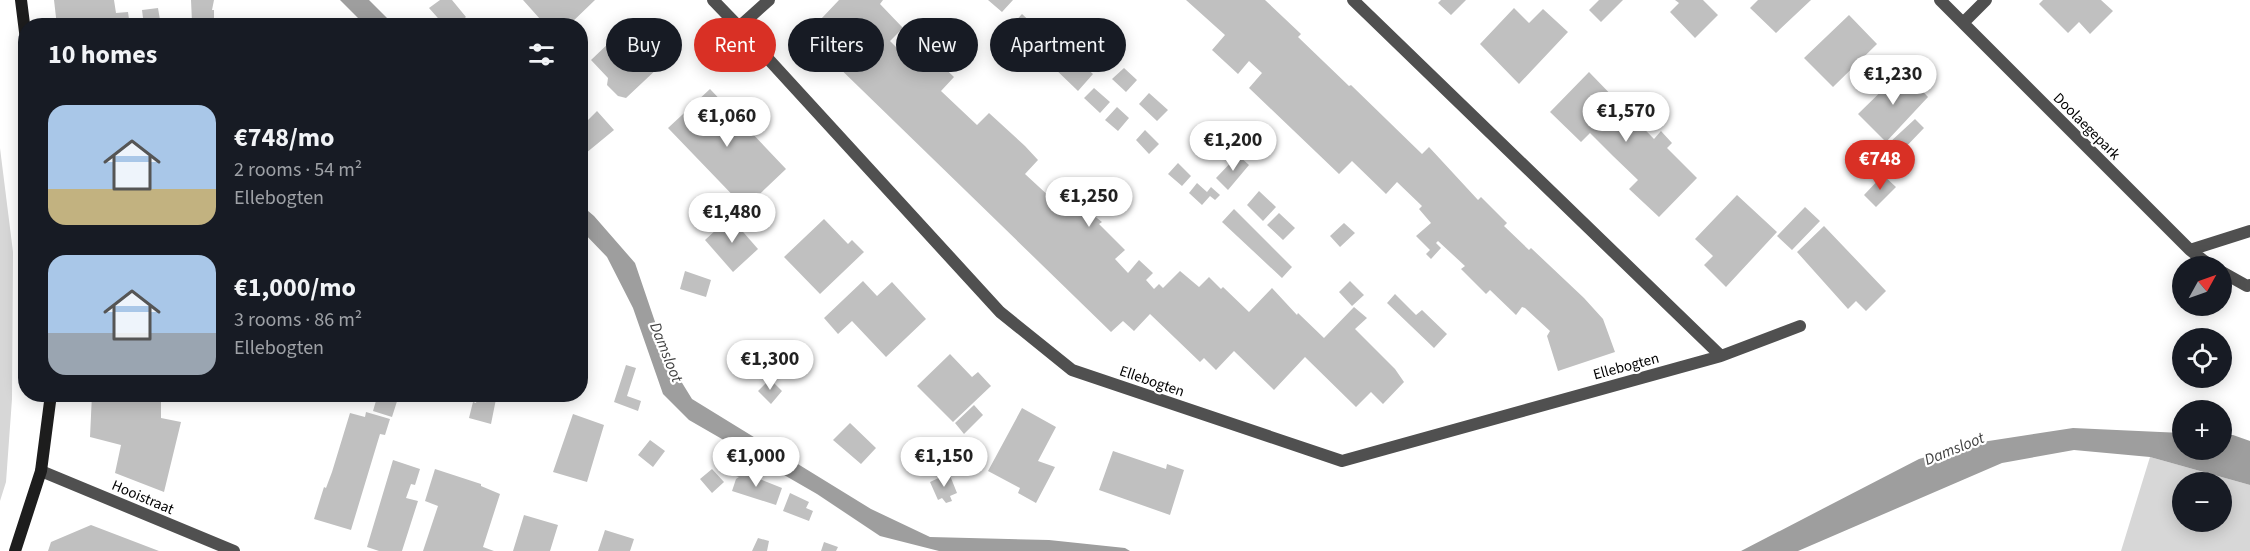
<!DOCTYPE html>
<html lang="en">
<head>
<meta charset="utf-8">
<style>
  :root { --surface:#171b24; --page:#242831; --text:#f1f3f6; --muted:#9ea1a6; --accent:#d93025 }
  body { margin:0; font-family:"Source Sans 3",sans-serif; background:var(--page); color:var(--text); height:100vh; display:flex; flex-direction:column; font-size:22px; white-space:nowrap }
  * { box-sizing:border-box; margin:0 }
  p { font-size:20px; color:var(--muted) }
  .icon { flex:none; width:33px; height:33px; fill:none; stroke:currentColor; stroke-width:2; stroke-linecap:round; stroke-linejoin:round }
  .map { position:relative; flex:1; overflow:hidden }
  .drawer { position:absolute; left:18px; top:18px; width:570px; height:384px; display:flex; flex-direction:column; background:var(--surface); border-radius:24px; box-shadow:0 3px 15px #0003 }
  .drawer>* { flex:none }
  .top-card { position:absolute; left:606px; top:18px; width:570px; height:54px; display:flex; gap:12px }
  .needle { width:39px; rotate:50deg }
  .tools { position:absolute; left:2172px; top:256px; display:grid; gap:12px }
  .tools a { display:grid; place-items:center; width:60px; height:60px; border-radius:50%; background:var(--surface); box-shadow:0 3px 15px #0003; font-size:30px }
  .price { position:absolute; translate:-50% -51px; padding:0 14px; border-radius:21px; background:#fff; color:#222; font-size:20px; line-height:39px; filter:drop-shadow(0 2px 3px #0008) }
  .price::after { content:''; position:absolute; left:50%; top:36px; width:18px; height:14px; margin-left:-9px; background:inherit; clip-path:polygon(0 0,100% 0,50% 100%) }
  .price.current { background:var(--accent); color:#fff }
  ul { padding:0; list-style:none }
  li { display:flex; align-items:center; gap:18px; height:150px; padding:0 30px }
  li span { display:grid; place-items:center; flex:none; width:168px; height:120px; border-radius:18px; color:#555 }
  li>.icon { margin-inline-start:auto }
  span .icon { width:72px; height:72px; fill:#fffc; stroke-width:1 }
  li b { font-size:26px }
  h2 { display:flex; justify-content:space-between; align-items:center; height:72px; padding:0 30px; font-size:26px }
  .chip { padding:0 21px; border-radius:27px; background:var(--surface); box-shadow:0 3px 15px #0003; font-size:21px; line-height:54px }
  .chip.current { background:var(--accent); color:#fff }
  .map>svg:first-child { display:block }
  .green { fill:#d7d7d7; fill-rule:evenodd }
  .water { fill:#9e9e9e }
  .building { fill:#c0c0c0 }
  .lines { fill:none; stroke-linecap:round; stroke-linejoin:round }
  .minor { stroke:#505050; stroke-width:12 }
  .secondary { stroke:#1d1d1d; stroke-width:12 }
  .labels { text-anchor:middle; stroke-width:4.5; stroke-linejoin:round; paint-order:stroke }
  .street-label { font-size:15px; fill:#000; stroke:#fff }
  .water-label { font-size:16px; font-style:italic; fill:#3f3f3f; stroke:#fff }
</style>
</head>
<body>
<div class="map">
<svg width="2250" height="551" viewBox="0 0 2250 551">
  <rect width="100%" height="100%" fill="#fff"/>
  <path class="green" d="M0,148L13,252L12,399L6,482L0,501Z
    M2150,457L2250,485V551H2121ZM2182,483H2222V522H2182Z"/>
  <path class="water" d="M340,0H369L394,25H365Z
    M581,205L594,216L635,263L668,360L692,399L871,509L930,537L1049,540L1125,548L1130,551H939L880,536L817,494L689,420L663,394L633,308L607,257L581,230Z
    M2073,428L2182,433V450H2222V435H2233L2250,441V485L2150,457L2074,450L2002,463L1798,551H1741L1919,459L1969,444Z"/>
  <path class="building" d="M54,0H114L116,13L128,12L130,26H57Z
    M191,0H214L212,10H214V22H192Z
    M440,0H452L466,17L455,26H445L429,8Z
    M523,0H595L568,26H534L540,19Z
    M839,0H883L880,4L903,28L890,41L917,68L930,54L954,77L941,91L977,125L989,113L1025,146L1038,160L1025,174L1051,198L1064,184L1088,211L1102,222L1099,224L1125,250L1115,259L1128,273L1139,260L1153,273L1146,280L1154,289L1159,284L1163,288L1180,271L1199,287L1209,277L1221,289L1223,287L1249,312L1272,288L1297,315L1298,313L1324,338L1354,307L1367,318L1355,329L1395,369L1404,382L1383,404L1371,392L1356,407L1305,357L1274,390L1234,351L1216,370L1204,358L1200,362L1150,314L1134,331L1123,321L1111,332L827,56L843,40L821,19Z
    M988,0H1013L1002,12Z
    M1186,0H1265L1301,34L1298,37L1349,86L1351,85L1422,154L1429,147L1478,200L1481,197L1507,223L1504,226L1529,250L1531,248L1584,298L1603,319L1615,352L1558,371L1547,336L1550,331L1525,308L1522,307L1516,315L1490,290L1486,294L1461,269L1465,266L1438,241L1436,243L1441,248L1431,259L1426,254L1430,250L1416,236L1431,223L1419,209L1422,206L1397,182L1386,194L1352,161L1339,174L1249,88L1262,73L1249,61L1238,74L1212,50L1225,35Z
    M1441,0H1466L1451,15L1438,3Z
    M1599,0H1623L1601,22L1589,10Z
    M1675,0H1703L1718,15L1695,38L1670,12L1679,3Z
    M1758,0H1811L1776,33L1750,8Z
    M2043,0H2101L2113,11L2090,34L2079,22L2068,33L2039,4Z
    M158,8L161,26H144L142,10Z
    M1514,8L1529,23L1543,9L1568,32L1519,84L1480,44Z
    M1022,14L1052,42L1039,56L1010,27Z
    M1849,15L1877,44L1833,87L1804,58Z
    M631,22L644,37L654,28L676,51L626,98L618,96L607,85L608,78L591,60Z
    M1065,49L1093,74L1078,91L1050,64Z
    M1124,68L1137,80L1126,92L1112,79Z
    M1903,70L1928,97L1886,142L1858,114Z
    M1589,72L1654,139L1661,131L1672,143L1667,148L1697,178L1659,217L1629,189L1638,180L1613,156L1590,133L1581,142L1550,112Z
    M1094,88L1110,102L1100,113L1084,98Z
    M710,89L786,169L745,208L668,128Z
    M1149,93L1168,110L1157,121L1139,104Z
    M1117,107L1129,118L1118,131L1105,120Z
    M597,111L614,130L580,158V120L584,124Z
    M1915,119L1924,128L1900,153L1889,143Z
    M1145,130L1159,144L1149,154L1136,140Z
    M1238,155L1249,165L1228,190L1216,178Z
    M1178,163L1191,176L1182,186L1168,174Z
    M1883,175L1896,187L1876,207L1864,195Z
    M1197,183L1207,192L1211,187L1220,195L1215,200L1210,196L1202,205L1189,193Z
    M1259,191L1276,207L1263,221L1247,205Z
    M1737,195L1777,232L1726,287L1704,265L1713,256L1695,239Z
    M1805,207L1820,221L1792,250L1777,236Z
    M1234,209L1292,267L1282,278L1222,222Z
    M1279,213L1295,228L1283,240L1267,225Z
    M730,217L758,249L733,272L705,240Z
    M824,219L848,244L852,240L864,252L820,294L784,257Z
    M1344,223L1355,233L1340,247L1330,236Z
    M1824,226L1886,291L1866,311L1856,301L1848,309L1797,252Z
    M685,271L711,280L706,297L680,289Z
    M863,281L877,296L892,282L926,319L886,357L852,321L838,334L824,318Z
    M1350,281L1364,295L1352,306L1339,292Z
    M1395,294L1416,315L1422,310L1447,334L1434,348L1387,303Z
    M950,354L972,377L978,372L991,386L953,422L917,386Z
    M626,365L636,368L627,396L641,401L638,411L614,402Z
    M770,379L782,391L771,404L758,391Z
    M92,394H161V418L181,422L164,492L115,473L121,445L90,437Z
    M378,394L399,395L392,417L373,411Z
    M479,394H497L491,424L469,418L473,402L476,403Z
    M974,405L983,415L964,434L955,423Z
    M1022,408L1056,427L1038,461L1055,467L1036,503L1018,493L1020,488L988,471Z
    M366,412L390,419L385,435L380,434L351,530L314,519L324,487L326,488L332,472L350,413L365,417Z
    M573,414L604,425L587,482L553,472Z
    M850,423L876,448L861,464L833,440Z
    M650,440L665,451L653,467L638,455Z
    M1113,451L1166,469L1167,464L1184,470L1170,515L1099,490Z
    M393,460L420,469L415,485L411,484L406,498L418,501L402,551H379L367,547Z
    M435,469L481,484V486L500,494L483,547L494,551H423L438,506L425,501Z
    M712,469L724,482L712,493L700,479Z
    M735,469L782,488L776,505L732,491L736,479L739,477L733,475Z
    M949,473L957,493L950,496L952,501L946,503L942,498L938,500L930,482Z
    M790,493L809,502L806,508L813,511L809,521L783,511Z
    M524,515L558,525L550,551H513Z
    M91,525L159,551H48L51,542Z
    M605,530L634,539L630,551H598Z
    M758,538L769,541L767,551H752Z
    M824,542L838,547L836,551H821Z"/>
  <g class="lines">
    <path class="minor" d="M713,0L739,27
      M769,0L739,27L1000,312L1072,370L1342,461L1721,356L1353,0
      M1940,0L2190,250L2212,267
      M1964,22L1986,0
      M2190,250L2250,231
      M2222,272L2247,286L2250,285
      M1721,356L1800,326
      M41,471L234,551"/>
    <path class="secondary" d="M21,0L26,40
      M15,551L41,471L51,394"/>
  </g>
  <g class="labels">
    <g class="street-label">
      <text transform="translate(2087 126) rotate(45)" y="5">Doolaegepark</text>
      <text transform="translate(1626 366) rotate(-15)" y="5">Ellebogten</text>
      <text transform="translate(1152 381) rotate(19)" y="5">Ellebogten</text>
      <text transform="translate(143 497) rotate(23)" y="5">Hooistraat</text>
    </g>
    <g class="water-label">
      <text transform="translate(667 352) rotate(68)" y="6">Damsloot</text>
      <text transform="translate(1954 448) rotate(-22)" y="6">Damsloot</text>
    </g>
  </g>
</svg>
<div class="tools">
<a><svg class="needle" viewBox="-14 -14 28 28"><path d="M0-13l5 13h-10z" fill="#e53935"/><path d="M0 13l5-13h-10z" fill="#9ea1a6"/></svg></a>
<a><svg class="icon" aria-label="locate" viewBox="0 0 24 24"><circle cx="12" cy="12" r="6"/><path d="M12 2v4M12 18v4M2 12h4M18 12h4"/></svg></a>
<a>+</a>
<a>−</a>
</div>
<b class="price" style="left:1893px;top:106px">€1,230</b>
<b class="price" style="left:1626px;top:143px">€1,570</b>
<b class="price" style="left:727px;top:148px">€1,060</b>
<b class="price" style="left:1233px;top:172px">€1,200</b>
<b class="price current" style="left:1880px;top:191px">€748</b>
<b class="price" style="left:1089px;top:228px">€1,250</b>
<b class="price" style="left:732px;top:244px">€1,480</b>
<b class="price" style="left:770px;top:391px">€1,300</b>
<b class="price" style="left:756px;top:488px">€1,000</b>
<b class="price" style="left:944px;top:488px">€1,150</b>
<div class="top-card">
<a class="chip">Buy</a>
<a class="chip current">Rent</a>
<a class="chip">Filters</a>
<a class="chip">New</a>
<a class="chip">Apartment</a>
</div>
<section class="drawer">
<h2>10 homes<svg class="icon" aria-label="filters" viewBox="0 0 24 24"><path d="M4 7h16M4 17h16"/><circle cx="9" cy="7" r="2"/><circle cx="15" cy="17" r="2"/></svg></h2>
<ul>
<li><span style="background:linear-gradient(#a9c7e8 70%,#c2b280 0)"><svg class="icon" aria-label="home" viewBox="0 0 24 24"><path d="M3 11l9-7 9 7M6 9v11h12V9"/></svg></span><div><b>€748/mo</b><p>2 rooms · 54 m²</p><p>Ellebogten</p></div></li>
<li><span style="background:linear-gradient(#a9c7e8 65%,#9aa5b1 0)"><svg class="icon" aria-label="home" viewBox="0 0 24 24"><path d="M3 11l9-7 9 7M6 9v11h12V9"/></svg></span><div><b>€1,000/mo</b><p>3 rooms · 86 m²</p><p>Ellebogten</p></div></li>
</ul>
</section>
</div>
</body>
</html>
